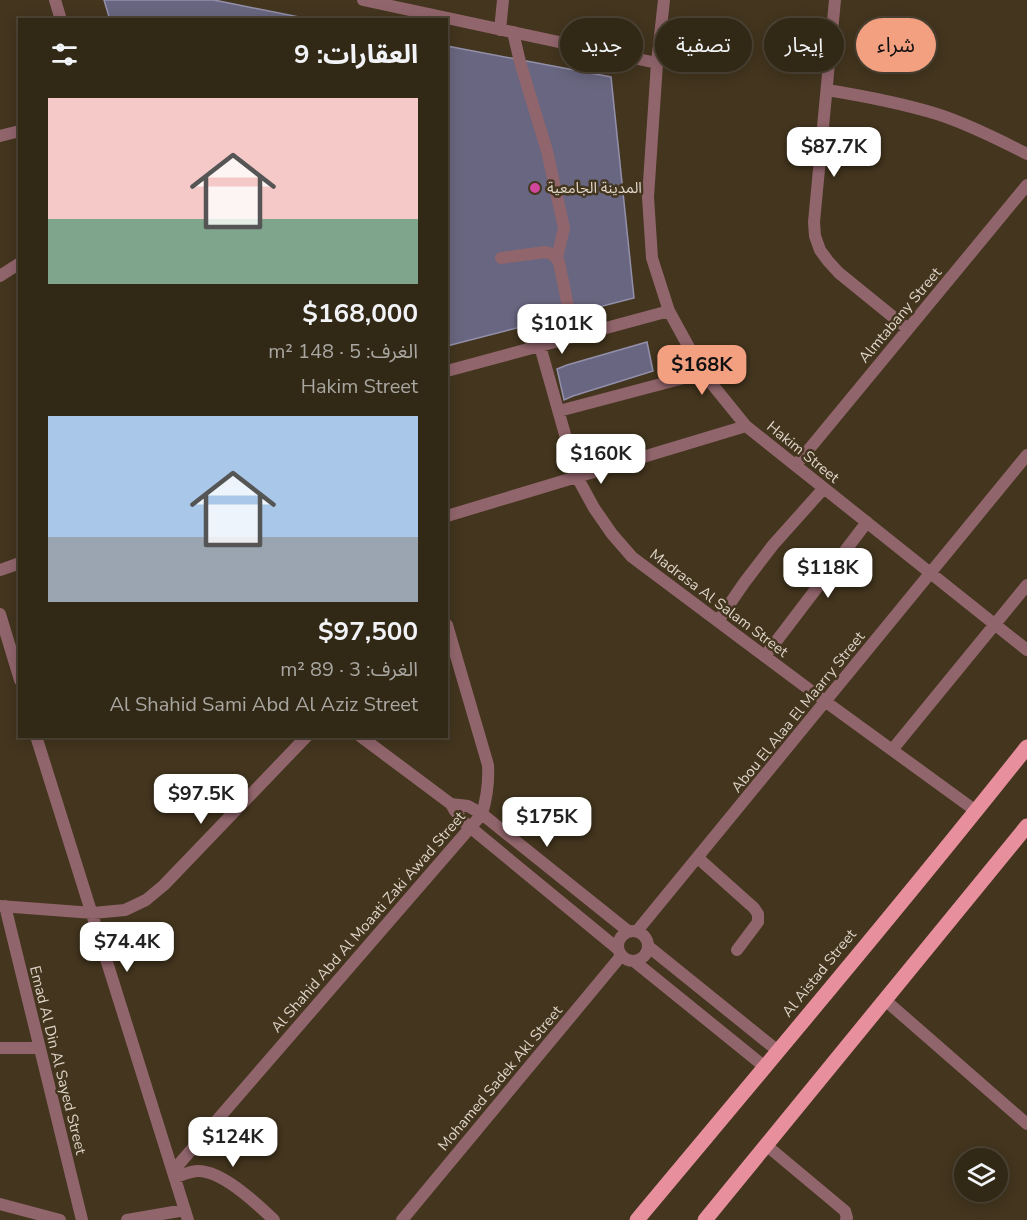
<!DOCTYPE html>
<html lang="ar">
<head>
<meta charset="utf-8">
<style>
  :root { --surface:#322816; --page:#3a301f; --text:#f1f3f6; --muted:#a8a6a1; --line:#4d4435; --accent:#f2a080 }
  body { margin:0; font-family:"Nunito Sans","Noto Sans Arabic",sans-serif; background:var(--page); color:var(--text); direction:rtl; height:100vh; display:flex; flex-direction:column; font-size:22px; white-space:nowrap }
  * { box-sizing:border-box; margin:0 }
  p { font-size:20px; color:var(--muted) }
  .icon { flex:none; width:33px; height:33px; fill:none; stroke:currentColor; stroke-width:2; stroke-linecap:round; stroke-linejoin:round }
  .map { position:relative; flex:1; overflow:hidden; direction:ltr }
  .drawer { position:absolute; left:18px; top:18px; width:430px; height:720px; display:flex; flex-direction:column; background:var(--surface); border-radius:0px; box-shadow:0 3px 15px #0003,0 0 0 2px var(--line); direction:rtl }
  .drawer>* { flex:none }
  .top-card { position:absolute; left:466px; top:18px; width:470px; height:54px; direction:rtl; display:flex; gap:12px }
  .buttons { position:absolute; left:954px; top:1148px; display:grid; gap:12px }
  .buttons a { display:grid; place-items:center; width:54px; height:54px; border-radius:50%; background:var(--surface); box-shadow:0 3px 15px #0003,0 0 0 2px var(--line); font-size:30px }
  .price { position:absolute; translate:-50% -51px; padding:0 14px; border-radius:12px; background:#fff; color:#222; font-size:20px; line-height:39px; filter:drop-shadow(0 2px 3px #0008) }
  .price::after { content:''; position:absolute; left:50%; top:36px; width:18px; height:14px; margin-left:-9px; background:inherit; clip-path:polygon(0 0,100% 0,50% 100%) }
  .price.selected { background:var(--accent); color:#111 }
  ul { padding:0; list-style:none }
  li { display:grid; align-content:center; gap:12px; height:318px; padding:0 30px }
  li span { display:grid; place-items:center; height:186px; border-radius:0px; color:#555 }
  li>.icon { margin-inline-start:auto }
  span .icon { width:108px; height:108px; fill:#fffc; stroke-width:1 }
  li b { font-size:26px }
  h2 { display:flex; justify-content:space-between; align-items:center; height:72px; padding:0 30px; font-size:26px }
  .pill { padding:0 21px; border-radius:27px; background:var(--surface); box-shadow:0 3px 15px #0003,0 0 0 2px var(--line); font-size:21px; line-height:54px }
  .pill.selected { background:var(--accent); color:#111 }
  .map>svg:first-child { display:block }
  .building { fill:#696681; stroke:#9390ab; stroke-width:1.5 }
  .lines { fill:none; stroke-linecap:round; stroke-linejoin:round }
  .service { stroke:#91656c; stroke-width:12 }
  .minor { stroke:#91656c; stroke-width:12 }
  .primary { stroke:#e88f9e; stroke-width:15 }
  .hotel-dot { fill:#d1479c; stroke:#43351e; stroke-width:2 }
  .labels { text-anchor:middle; stroke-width:5; stroke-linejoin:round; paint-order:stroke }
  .poi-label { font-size:15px; fill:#ded5c8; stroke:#43351e; text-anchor:start }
  .street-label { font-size:15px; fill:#ded5c8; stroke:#43351e }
</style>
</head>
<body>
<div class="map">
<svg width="1027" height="1220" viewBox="0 0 1027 1220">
  <rect width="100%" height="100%" fill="#43351e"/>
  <path class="building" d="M104,0H214L314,20H110Z
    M447,46L611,77L634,298L447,346Z
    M647,342L653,371L573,396L564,400L557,369L567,365Z"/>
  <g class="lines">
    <path class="service" d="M513,32L520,62L547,151L564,228L557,258
      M501,258L545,252C552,253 556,256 559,262L574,336
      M698,858L754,908L758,914V922L737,950
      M885,1000L1027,1124
      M766,1145L845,1211L847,1218L846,1220"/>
    <path class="minor" d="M55,0L61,20
      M363,0L657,63
      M664,0L657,63L648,197L652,258L669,311L703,373L746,426L1027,650
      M835,0L814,222L815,236L820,250L828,261L839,273L908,329
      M500,30L503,0
      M827,90C864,96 901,103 937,114C968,124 998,139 1027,154
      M0,136L20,131
      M0,276L20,263
      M540,346L577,477L594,508L612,534L632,557L826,702L976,811
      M447,371L669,311
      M559,411L703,373
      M796,465L1027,185
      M447,516L746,426
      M0,570L20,563
      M0,614L20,680
      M718,621L744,583L773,545L824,488
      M765,656L867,522
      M36,736L188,1220
      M360,736L451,804L455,811L465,823L618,949
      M892,750L1027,585
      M451,804L468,806L482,814L628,931
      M0,906L93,913L125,910L146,900L164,885L307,736
      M5,906L82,1220
      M618 946a15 15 0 1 1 30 0a15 15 0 1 1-30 0Z
      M637,931L1027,455
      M649,947L778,1051
      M634,961L765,1067
      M0,1048H39
      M173,1171L482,814C487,797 489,782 488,765L447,625
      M175,1177C182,1175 191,1171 198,1171C223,1171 257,1204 274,1220
      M0,1204L60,1220
      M127,1220L185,1210
      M402,1220L621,956"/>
    <path class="primary" d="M637,1220C768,1063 900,907 1027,747
      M705,1220L1027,826"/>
  </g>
  <circle class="hotel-dot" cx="535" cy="188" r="6"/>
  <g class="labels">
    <g class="poi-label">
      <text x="547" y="193">المدينة الجامعية</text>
    </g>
    <g class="street-label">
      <text transform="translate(900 315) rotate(-50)" y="5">Almtabany Street</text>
      <text transform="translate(803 452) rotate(39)" y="5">Hakim Street</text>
      <text transform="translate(719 603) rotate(37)" y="5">Madrasa Al Salam Street</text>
      <text transform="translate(798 712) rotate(-51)" y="5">Abou El Alaa El Maarry Street</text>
      <text transform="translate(368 922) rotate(-49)" y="5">Al Shahid Abd Al Moaati Zaki Awad Street</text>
      <text transform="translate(819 973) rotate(-51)" y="5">Al Aistad Street</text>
      <text transform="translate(58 1060) rotate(76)" y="5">Emad Al Din Al Sayed Street</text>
      <text transform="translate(500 1078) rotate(-50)" y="5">Mohamed Sadek Akl Street</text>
    </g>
  </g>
</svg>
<div class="buttons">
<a><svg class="icon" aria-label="layers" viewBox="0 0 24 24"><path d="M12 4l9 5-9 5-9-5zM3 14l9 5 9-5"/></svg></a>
</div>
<b class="price" style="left:834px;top:178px">$87.7K</b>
<b class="price" style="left:562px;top:355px">$101K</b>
<b class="price selected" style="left:702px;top:396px">$168K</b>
<b class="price" style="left:601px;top:485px">$160K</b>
<b class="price" style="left:828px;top:599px">$118K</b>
<b class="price" style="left:201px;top:825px">$97.5K</b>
<b class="price" style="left:547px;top:848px">$175K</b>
<b class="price" style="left:127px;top:973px">$74.4K</b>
<b class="price" style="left:233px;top:1168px">$124K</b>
<div class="top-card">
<a class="pill selected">شراء</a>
<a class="pill">إيجار</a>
<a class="pill">تصفية</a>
<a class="pill">جديد</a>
</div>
<section class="drawer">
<h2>العقارات: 9<svg class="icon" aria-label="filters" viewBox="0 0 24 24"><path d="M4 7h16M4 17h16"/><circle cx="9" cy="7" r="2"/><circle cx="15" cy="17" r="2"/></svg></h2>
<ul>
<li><span style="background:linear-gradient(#f6c9c9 65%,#7fa58c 0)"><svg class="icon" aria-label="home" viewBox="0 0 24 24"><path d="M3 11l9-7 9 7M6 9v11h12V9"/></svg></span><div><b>$168,000</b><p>الغرف: 5 · 148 m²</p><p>Hakim Street</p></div></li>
<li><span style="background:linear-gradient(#a9c7e8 65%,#9aa5b1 0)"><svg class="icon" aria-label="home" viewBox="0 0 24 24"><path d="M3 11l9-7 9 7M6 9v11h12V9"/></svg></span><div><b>$97,500</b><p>الغرف: 3 · 89 m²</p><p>Al Shahid Sami Abd Al Aziz Street</p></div></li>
</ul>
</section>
</div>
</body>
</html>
